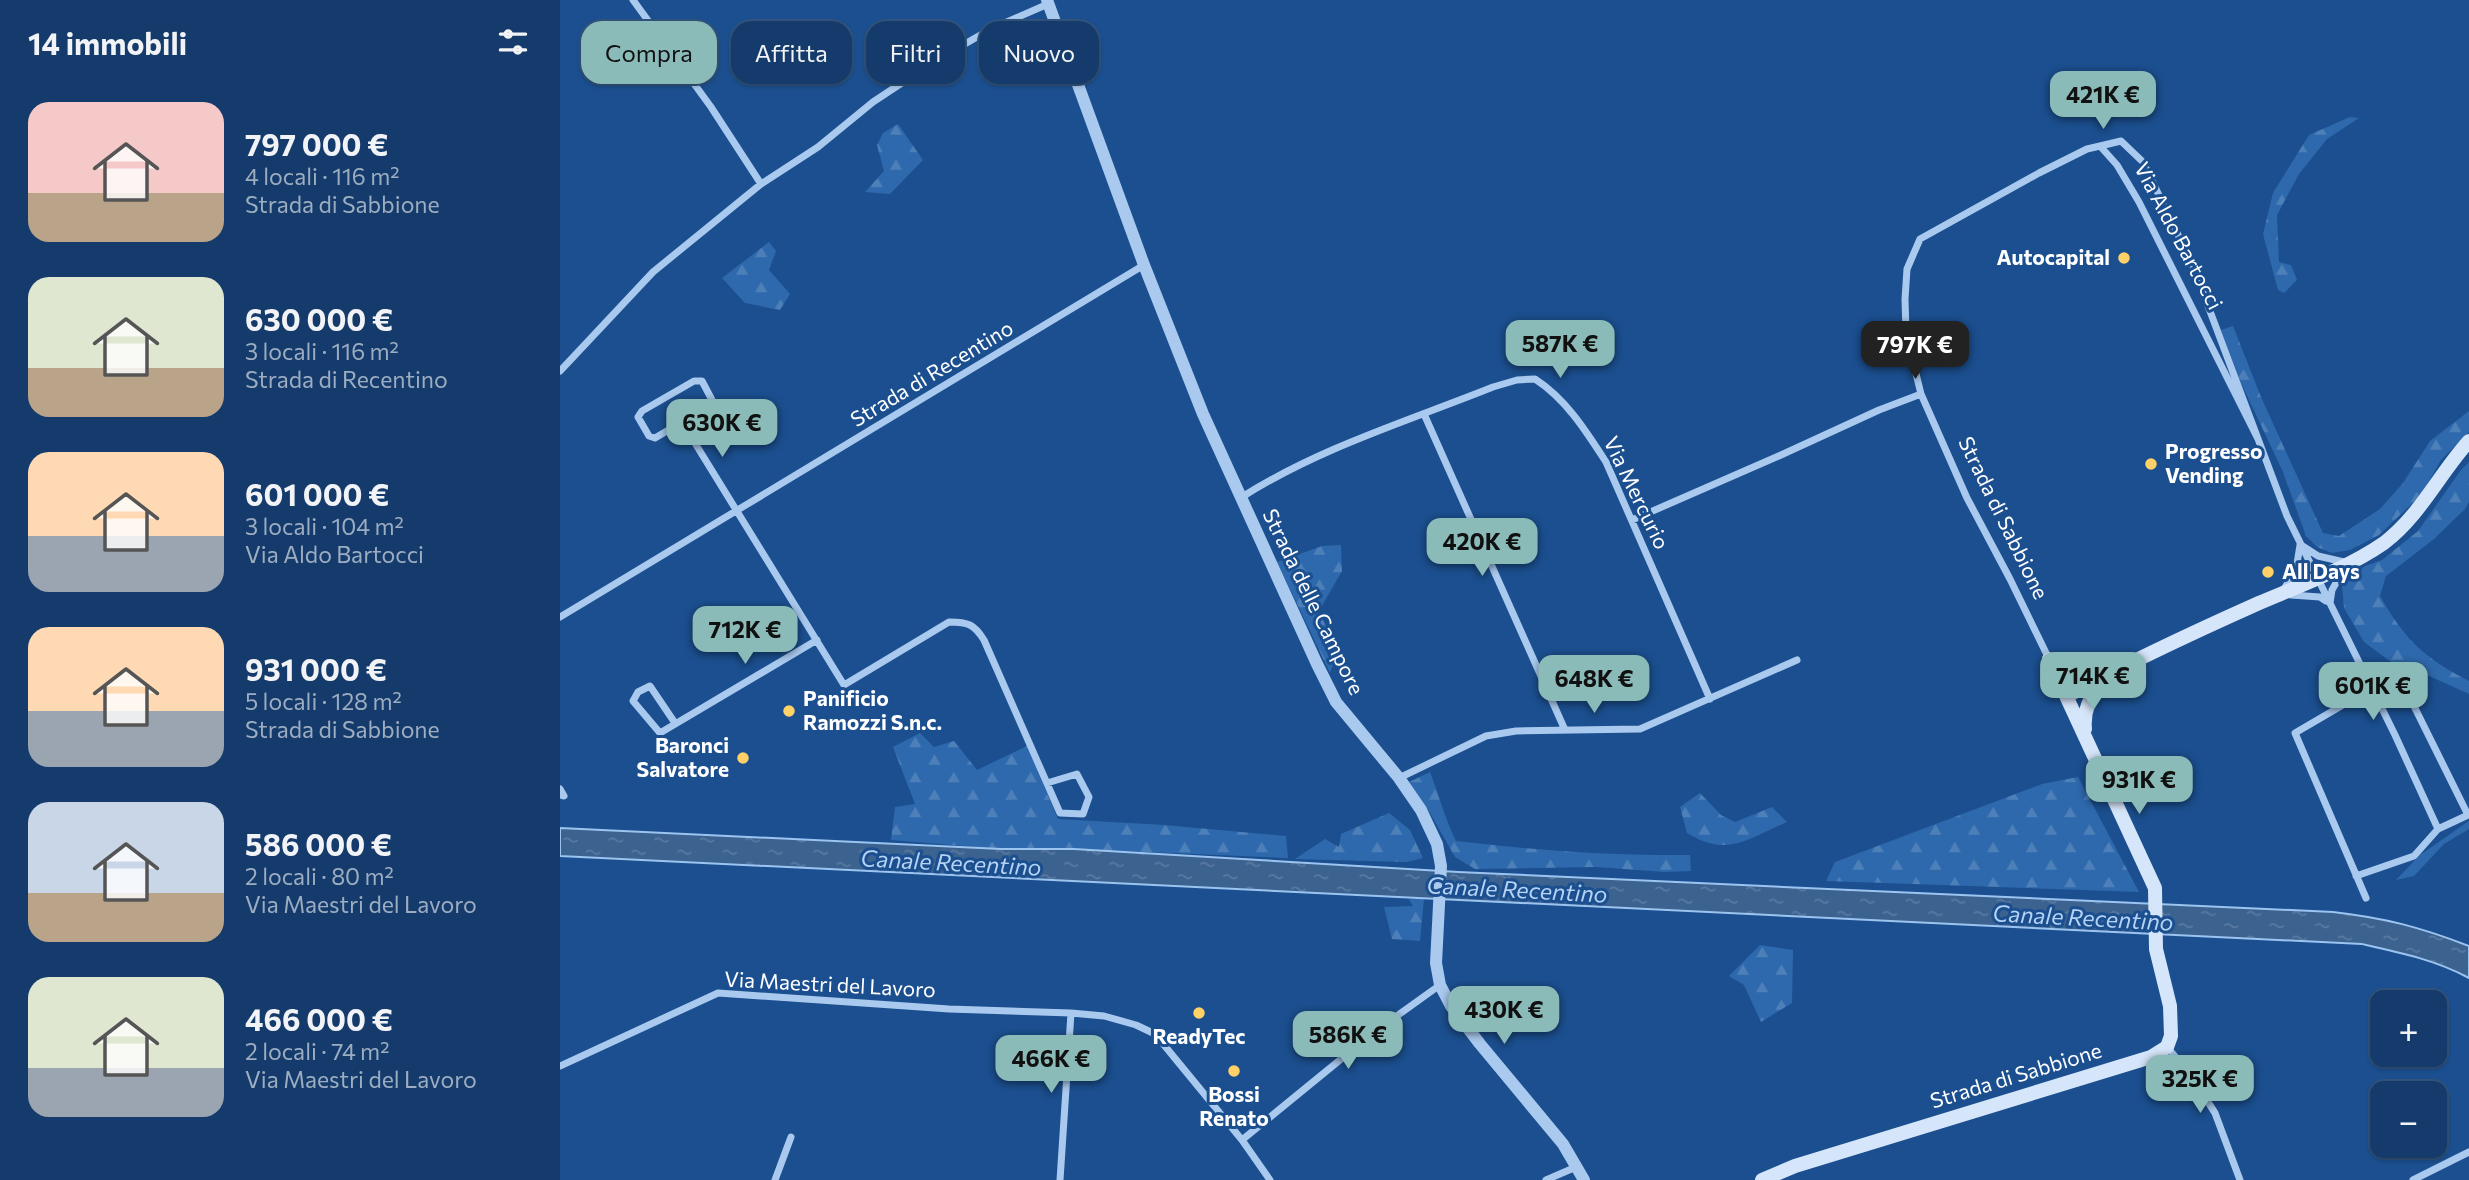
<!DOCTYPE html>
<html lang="it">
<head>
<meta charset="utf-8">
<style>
  :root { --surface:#143b6b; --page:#1d4271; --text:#f1f3f6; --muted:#9dadc1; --line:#33557e; --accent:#8bbbb9 }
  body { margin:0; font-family:Commissioner,sans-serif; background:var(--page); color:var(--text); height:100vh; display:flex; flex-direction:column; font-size:26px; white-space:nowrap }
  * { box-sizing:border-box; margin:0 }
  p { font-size:23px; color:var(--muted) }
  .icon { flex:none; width:38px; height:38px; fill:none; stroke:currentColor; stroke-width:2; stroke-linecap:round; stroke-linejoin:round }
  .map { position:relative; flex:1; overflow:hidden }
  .drawer { display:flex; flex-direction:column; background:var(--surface); width:560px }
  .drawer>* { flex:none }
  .top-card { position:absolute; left:21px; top:21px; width:665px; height:63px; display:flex; gap:14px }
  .buttons { position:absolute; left:1810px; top:990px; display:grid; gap:14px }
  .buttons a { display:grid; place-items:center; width:77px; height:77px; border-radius:14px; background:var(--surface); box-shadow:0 2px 5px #0004,0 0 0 2px var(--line); font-size:35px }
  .price { position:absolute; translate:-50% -60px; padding:0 16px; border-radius:14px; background:var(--accent); color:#111; font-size:23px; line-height:46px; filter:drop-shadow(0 2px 4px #0008) }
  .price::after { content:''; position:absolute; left:50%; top:42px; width:21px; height:16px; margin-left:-10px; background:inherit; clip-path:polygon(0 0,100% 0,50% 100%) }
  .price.on { background:#222; color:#fff }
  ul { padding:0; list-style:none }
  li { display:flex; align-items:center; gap:21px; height:175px; padding:0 28px }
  li span { display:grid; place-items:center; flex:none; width:196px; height:140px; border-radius:21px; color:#555 }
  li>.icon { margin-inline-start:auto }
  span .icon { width:84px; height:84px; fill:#fffc; stroke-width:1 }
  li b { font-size:30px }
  h2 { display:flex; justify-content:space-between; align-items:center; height:84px; padding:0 28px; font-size:30px }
  .chip { padding:0 24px; border-radius:21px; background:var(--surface); box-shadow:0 2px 5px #0004,0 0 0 2px var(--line); font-size:24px; line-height:63px }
  .chip.on { background:var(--accent); color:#111 }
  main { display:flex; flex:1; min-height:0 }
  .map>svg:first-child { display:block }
  .forest { fill:url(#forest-firs) }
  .water { fill:url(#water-ripples); stroke:#9cc4f0; stroke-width:2 }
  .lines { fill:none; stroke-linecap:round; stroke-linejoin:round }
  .minor { stroke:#a9c9ee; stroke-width:7 }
  .tertiary { stroke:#a9c9ee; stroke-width:12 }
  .secondary { stroke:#d6e6fa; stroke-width:14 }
  .poi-dot { fill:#ffd166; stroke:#1b4f8f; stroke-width:2.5 }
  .labels { text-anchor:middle; stroke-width:6; stroke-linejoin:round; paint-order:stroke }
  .street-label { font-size:21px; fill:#fff; stroke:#1b4f8f }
  .poi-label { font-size:21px; font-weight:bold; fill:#fff; stroke:#1b4f8f; text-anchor:start }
  .water-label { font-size:23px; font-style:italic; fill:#b5d3f5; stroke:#1b4f8f }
</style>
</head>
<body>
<main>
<section class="drawer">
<h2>14 immobili<svg class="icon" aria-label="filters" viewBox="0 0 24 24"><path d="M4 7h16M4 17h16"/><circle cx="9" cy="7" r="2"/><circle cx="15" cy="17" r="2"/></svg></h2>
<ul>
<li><span style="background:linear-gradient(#f6c9c9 65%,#b9a48a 0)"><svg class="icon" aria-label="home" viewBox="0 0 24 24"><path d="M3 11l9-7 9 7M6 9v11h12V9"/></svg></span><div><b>797 000 €</b><p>4 locali · 116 m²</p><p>Strada di Sabbione</p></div></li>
<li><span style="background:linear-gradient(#dfe7d0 65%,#b9a48a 0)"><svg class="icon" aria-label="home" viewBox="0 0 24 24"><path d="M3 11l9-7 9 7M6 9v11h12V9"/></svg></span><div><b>630 000 €</b><p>3 locali · 116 m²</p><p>Strada di Recentino</p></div></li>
<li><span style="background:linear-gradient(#ffd9b3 60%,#9aa5b1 0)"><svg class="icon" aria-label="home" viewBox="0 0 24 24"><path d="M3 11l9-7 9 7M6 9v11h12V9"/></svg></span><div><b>601 000 €</b><p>3 locali · 104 m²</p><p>Via Aldo Bartocci</p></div></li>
<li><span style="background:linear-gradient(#ffd9b3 60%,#9aa5b1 0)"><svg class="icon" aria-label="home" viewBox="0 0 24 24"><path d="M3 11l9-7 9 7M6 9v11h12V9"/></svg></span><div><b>931 000 €</b><p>5 locali · 128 m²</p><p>Strada di Sabbione</p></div></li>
<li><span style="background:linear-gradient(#c9d6e8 65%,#b9a48a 0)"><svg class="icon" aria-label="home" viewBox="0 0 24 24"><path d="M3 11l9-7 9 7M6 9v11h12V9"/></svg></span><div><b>586 000 €</b><p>2 locali · 80 m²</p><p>Via Maestri del Lavoro</p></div></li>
<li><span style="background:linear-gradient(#dfe7d0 65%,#9aa5b1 0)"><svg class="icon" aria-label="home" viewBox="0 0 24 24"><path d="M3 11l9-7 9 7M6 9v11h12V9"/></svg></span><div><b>466 000 €</b><p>2 locali · 74 m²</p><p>Via Maestri del Lavoro</p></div></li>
</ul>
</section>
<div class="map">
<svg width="1909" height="1180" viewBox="0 0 1909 1180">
  <defs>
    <pattern id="forest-firs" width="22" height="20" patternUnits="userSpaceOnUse" patternTransform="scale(1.75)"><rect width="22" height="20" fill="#2e69ad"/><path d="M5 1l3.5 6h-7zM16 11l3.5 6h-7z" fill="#4d80b9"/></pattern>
    <pattern id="water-ripples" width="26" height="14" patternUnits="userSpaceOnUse" patternTransform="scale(1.75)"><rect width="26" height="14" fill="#3c6290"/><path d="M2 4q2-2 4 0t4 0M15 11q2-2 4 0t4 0" fill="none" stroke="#597aa1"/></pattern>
  </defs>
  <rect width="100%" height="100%" fill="#1b4f8f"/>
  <path class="forest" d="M1790,117L1799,118L1767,139L1739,174L1717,215L1719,262L1731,265L1737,280L1724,293L1718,290L1703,234L1713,193L1749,135Z
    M338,124L363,160L330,194L305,192L324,171L317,145L323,133Z
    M209,242L216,251L209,270L230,294L220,310L185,303L162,278Z
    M1673,326L1701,397L1763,533L1779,536L1820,509L1843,483L1870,441L1909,411V432L1881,460L1861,495L1819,535L1790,550L1772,553L1757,547L1746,536L1723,472L1681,383L1661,330Z
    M1909,462V502L1905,509L1874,539L1826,576L1820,596C1845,640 1864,658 1909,681V694L1867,675L1843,671L1804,642L1784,608L1782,586L1805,566L1822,560L1858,531L1901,470Z
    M781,545L782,571L759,611L778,651L770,673L717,562L762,546Z
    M360,733L374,747L394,741L417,770L467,746L498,819L604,825L726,836L728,858L514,849H441L331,840L335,807L355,804L333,747Z
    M870,772C879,795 885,819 896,841C974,850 1051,856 1130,855L1131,871L1104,872L1037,867L915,869L895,857L870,813L847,783Z
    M1518,777L1579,892L1266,881L1275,862L1482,784Z
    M1140,793L1161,815L1175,822L1212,807L1227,822C1187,839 1168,858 1127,833L1120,807Z
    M829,813L850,830L863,858L847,862L735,859L765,839L779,847L781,834Z
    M1909,821V829L1884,844L1854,876L1836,880L1860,855Z
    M849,899H864L860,941L832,939L824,907L853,906Z
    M1200,945L1233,950L1232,1003L1201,1022L1184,985L1169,976Z"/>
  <path class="water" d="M0,828L441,849H514L898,872L1773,912C1825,918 1860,927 1909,946V978C1876,960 1838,952 1802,944L0,856Z"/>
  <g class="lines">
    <path class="minor" d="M73,0L151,107L201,184
      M0,371L93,272L201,184L258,147L313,102L375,61L431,29L488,4
      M134,381H142L152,400L149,406L95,438L89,436L78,417L82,411Z
      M1361,394L1346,333L1345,299L1347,269L1360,239L1479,173L1527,149L1540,146
      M864,414L1005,730
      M122,422L284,685L389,622C408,622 414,624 424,640L500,813L523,814L529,797L517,774L487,783
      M1698,439L1579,202L1557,165L1540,146L1561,141L1583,162L1633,266L1727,516L1835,735L1878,829
      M682,497C759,448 848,421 933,387L957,380L975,379C1006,399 1026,431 1046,462L1150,699
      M1072,520L1221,455L1319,410L1361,394L1407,498L1450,579L1489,659
      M1741,545L1758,556L1784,562
      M1724,589L1736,570L1740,545
      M1731,595L1760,597L1766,601
      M1770,603L1772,590L1784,569
      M0,617L584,265
      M115,723L90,686L78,692L73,701L100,733L257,640
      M839,778L926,736L956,731L1080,729L1237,660
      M0,789L4,796L0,795
      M1796,876L1854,856L1878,829L1908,815L1849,696L1812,688L1735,733L1806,898
      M1607,1047L1630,1074L1655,1113L1680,1180
      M0,1066L158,993L389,1009L511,1013L544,1016L576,1025L595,1034L682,1140L710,1180
      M682,1140L813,1033L880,985
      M215,1180L231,1137
      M500,1180L511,1013
      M986,1180L1016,1167
      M1853,1180L1909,1152"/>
    <path class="tertiary" d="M487,0L584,265L643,414L757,664L776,702L839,778L861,810L877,844L881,866L876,963L880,985L891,1006L920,1044L1003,1144L1024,1180"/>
    <path class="secondary" d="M1494,663C1507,676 1520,679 1539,677
      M1507,696C1569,662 1634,632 1699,603C1739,586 1788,568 1824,543C1860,516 1879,474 1909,441
      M1525,729C1523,708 1532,695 1543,677
      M1202,1180L1235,1166L1591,1057L1607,1047L1611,1036L1610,1006L1596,949L1595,888L1489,659"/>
  </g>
  <g class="poi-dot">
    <circle cx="1564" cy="258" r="7"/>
    <circle cx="1591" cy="464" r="7"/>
    <circle cx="1708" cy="572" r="7"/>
    <circle cx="229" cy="711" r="7"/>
    <circle cx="183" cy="758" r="7"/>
    <circle cx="639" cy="1013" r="7"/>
    <circle cx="674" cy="1071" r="7"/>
  </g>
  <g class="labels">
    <g class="street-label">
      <text transform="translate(1618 236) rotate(62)" y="7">Via Aldo Bartocci</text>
      <text transform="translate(372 374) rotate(-31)" y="7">Strada di Recentino</text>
      <text transform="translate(1076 493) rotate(64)" y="7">Via Mercurio</text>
      <text transform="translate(1443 518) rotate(64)" y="7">Strada di Sabbione</text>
      <text transform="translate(753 602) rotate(64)" y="7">Strada delle Campore</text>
      <text transform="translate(270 985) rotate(3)" y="7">Via Maestri del Lavoro</text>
      <text transform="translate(1456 1076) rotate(-17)" y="7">Strada di Sabbione</text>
    </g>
    <g class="poi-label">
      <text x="1550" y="265" text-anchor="end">Autocapital</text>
      <text x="1605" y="459">Progresso<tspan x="1605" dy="24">Vending</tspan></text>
      <text x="1722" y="579">All Days</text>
      <text x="243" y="706">Panificio<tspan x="243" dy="24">Ramozzi S.n.c.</tspan></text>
      <text x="169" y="753" text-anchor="end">Baronci<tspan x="169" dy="24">Salvatore</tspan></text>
      <text x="639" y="1044" text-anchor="middle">ReadyTec</text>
      <text x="674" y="1102" text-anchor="middle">Bossi<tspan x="674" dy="24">Renato</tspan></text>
    </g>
    <g class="water-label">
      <text transform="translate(391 863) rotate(3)" y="8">Canale Recentino</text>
      <text transform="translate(957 890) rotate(3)" y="8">Canale Recentino</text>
      <text transform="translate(1523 918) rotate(3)" y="8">Canale Recentino</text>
    </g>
  </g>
</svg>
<div class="buttons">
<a>+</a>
<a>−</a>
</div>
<b class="price" style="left:1543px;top:131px">421K €</b>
<b class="price" style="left:1000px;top:380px">587K €</b>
<b class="price on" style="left:1355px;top:381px">797K €</b>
<b class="price" style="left:162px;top:459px">630K €</b>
<b class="price" style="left:922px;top:578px">420K €</b>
<b class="price" style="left:185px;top:666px">712K €</b>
<b class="price" style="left:1533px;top:712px">714K €</b>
<b class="price" style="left:1034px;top:715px">648K €</b>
<b class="price" style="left:1813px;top:722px">601K €</b>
<b class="price" style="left:1579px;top:816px">931K €</b>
<b class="price" style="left:944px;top:1046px">430K €</b>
<b class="price" style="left:788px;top:1071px">586K €</b>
<b class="price" style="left:491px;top:1095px">466K €</b>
<b class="price" style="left:1640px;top:1115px">325K €</b>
<div class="top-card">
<a class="chip on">Compra</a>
<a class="chip">Affitta</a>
<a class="chip">Filtri</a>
<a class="chip">Nuovo</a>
</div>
</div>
</main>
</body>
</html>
